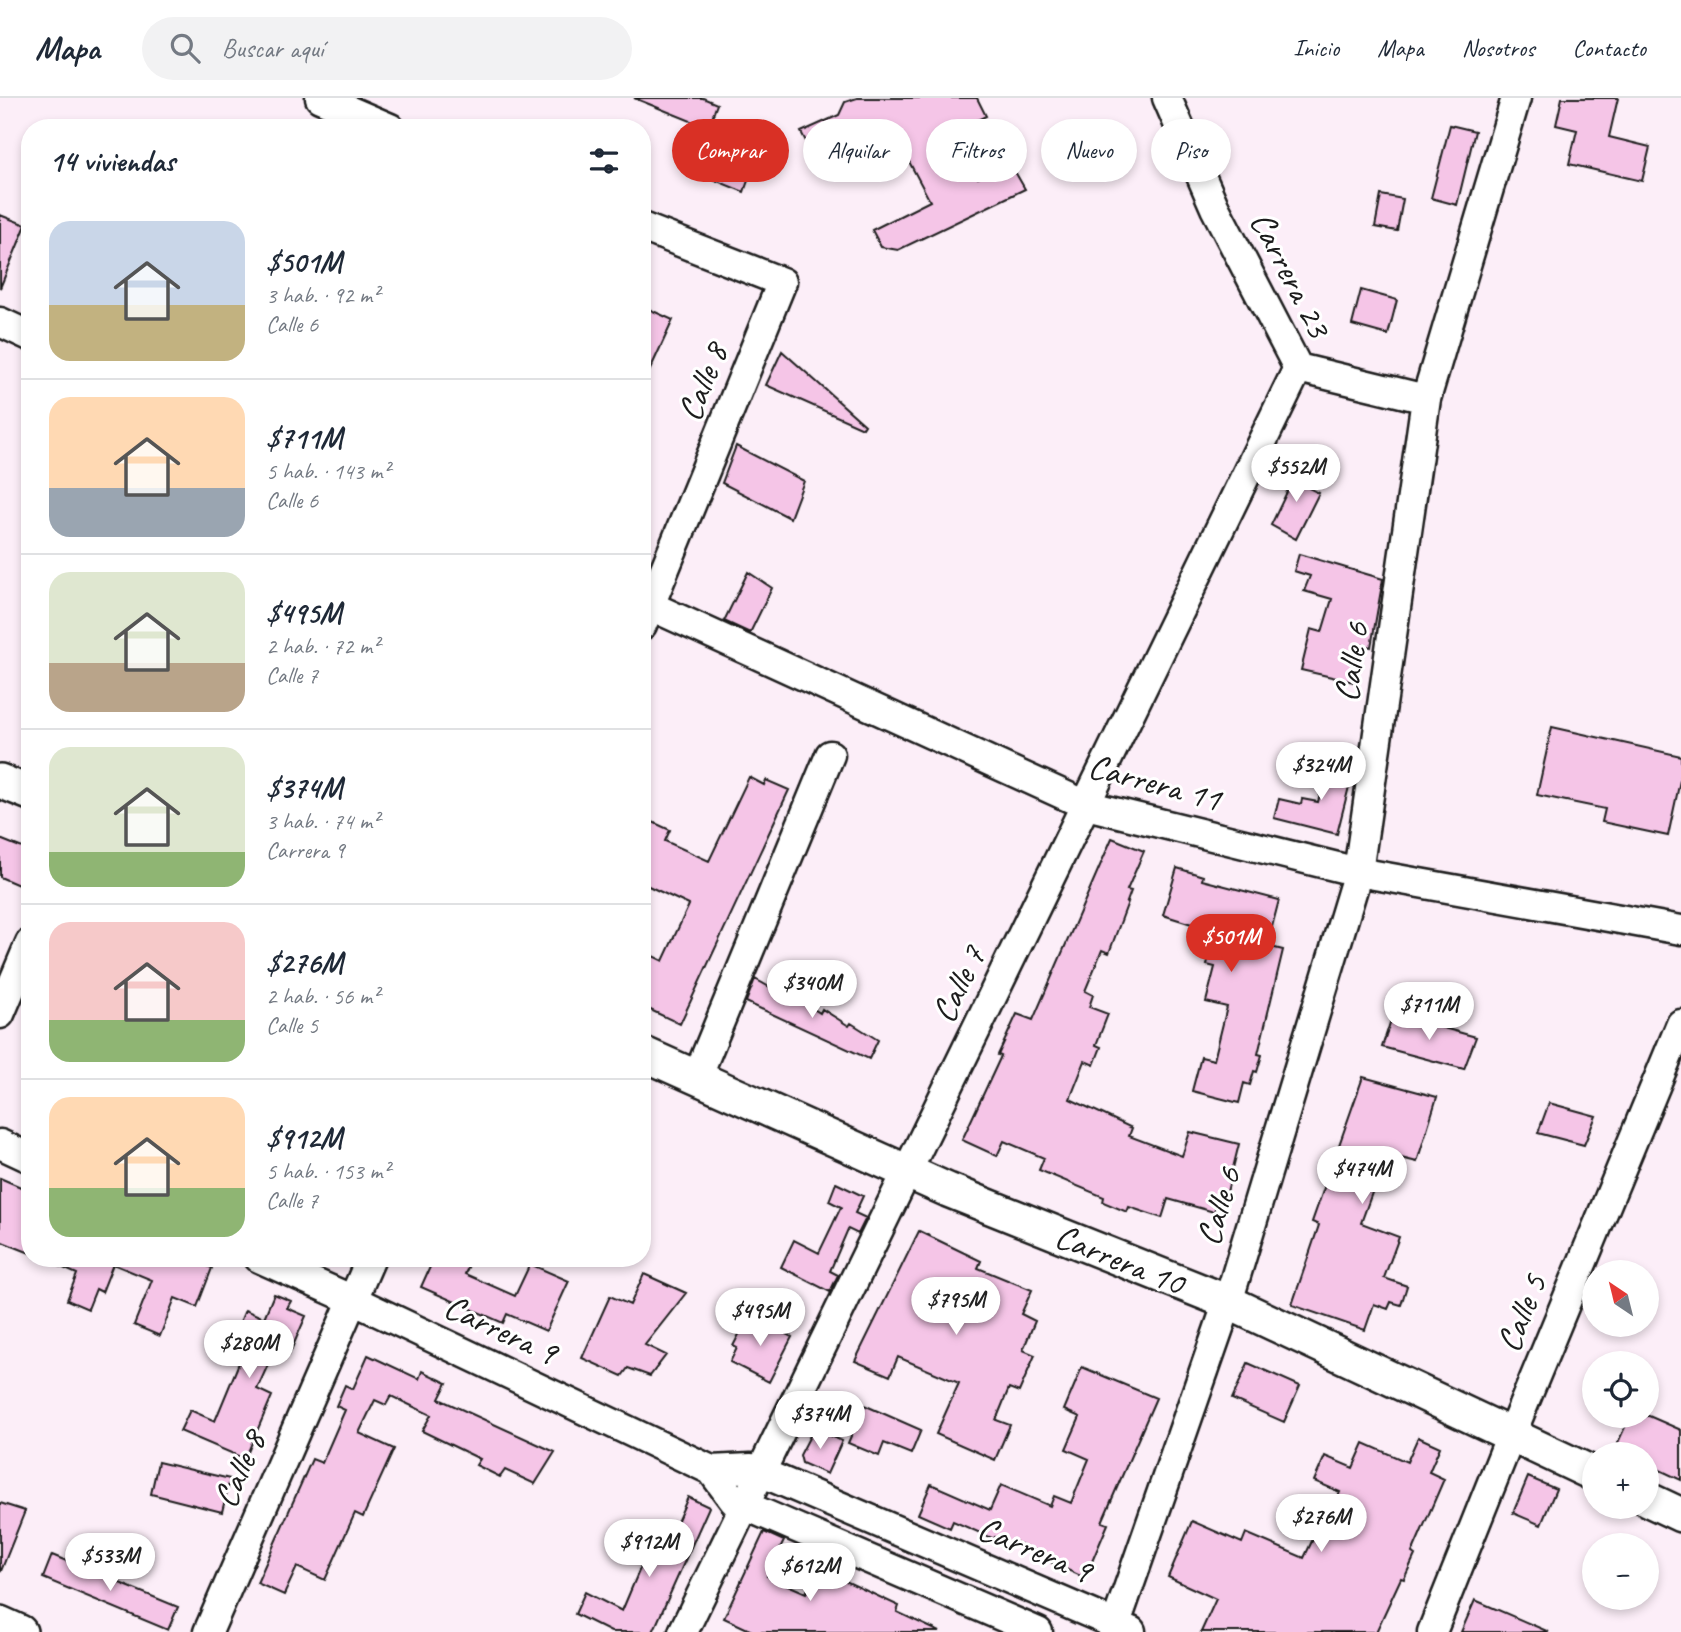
<!DOCTYPE html>
<html lang="es">
<head>
<meta charset="utf-8">
<style>
  :root { --surface:#fff; --page:#f2f2f3; --text:#1f2937; --muted:#747a83; --line:#e0e1e3; --accent:#d93025 }
  body { margin:0; font-family:Caveat,sans-serif; background:var(--page); color:var(--text); height:100vh; display:flex; flex-direction:column; font-size:26px; white-space:nowrap }
  * { box-sizing:border-box; margin:0 }
  p { font-size:23px; color:var(--muted) }
  .icon { flex:none; width:38px; height:38px; fill:none; stroke:currentColor; stroke-width:2; stroke-linecap:round; stroke-linejoin:round }
  .map { position:relative; flex:1; overflow:hidden }
  .panel { position:absolute; left:21px; top:21px; width:630px; height:1148px; display:flex; flex-direction:column; background:var(--surface); border-radius:28px; box-shadow:0 4px 10px #0003 }
  .panel>* { flex:none }
  .top-card { position:absolute; left:672px; top:21px; width:665px; height:63px; display:flex; gap:14px }
  .needle { width:46px; rotate:325deg }
  .buttons { position:absolute; left:1582px; top:1162px; display:grid; gap:14px }
  .buttons a { display:grid; place-items:center; width:77px; height:77px; border-radius:50%; background:var(--surface); box-shadow:0 4px 10px #0003; font-size:35px }
  .price { position:absolute; translate:-50% -60px; padding:0 16px; border-radius:24px; background:#fff; color:#222; font-size:23px; line-height:46px; filter:drop-shadow(0 2px 4px #0008) }
  .price::after { content:''; position:absolute; left:50%; top:42px; width:21px; height:16px; margin-left:-10px; background:inherit; clip-path:polygon(0 0,100% 0,50% 100%) }
  .price.active { background:var(--accent); color:#fff }
  ul { padding:0; list-style:none }
  li { display:flex; align-items:center; gap:21px; height:175px; padding:0 28px }
  li+li { border-top:2px solid var(--line) }
  li span { display:grid; place-items:center; flex:none; width:196px; height:140px; border-radius:21px; color:#555 }
  li>.icon { margin-inline-start:auto }
  span .icon { width:84px; height:84px; fill:#fffc; stroke-width:1 }
  li b { font-size:30px }
  h2 { display:flex; justify-content:space-between; align-items:center; height:84px; padding:0 28px; font-size:30px }
  .tag { padding:0 24px; border-radius:32px; background:var(--surface); box-shadow:0 4px 10px #0003; font-size:24px; line-height:63px }
  .tag.active { background:var(--accent); color:#fff }
  header { display:flex; align-items:center; gap:42px; box-sizing:border-box; height:98px; padding:0 35px; background:var(--surface); border-bottom:2px solid var(--line) }
  header strong { font-size:33px }
  nav { display:flex; gap:38px; margin-inline-start:auto; font-size:24px }
  .search { width:490px; height:63px; background:var(--page); display:flex; align-items:center; gap:18px; box-sizing:border-box; padding:0 24px; border-radius:38px; color:var(--muted); font-size:26px }
  .map>svg:first-child { display:block }
  .building { fill:#f5c5e7; stroke:#1c1c1c; stroke-width:2 }
  .lines { fill:none; stroke-linecap:round; stroke-linejoin:round }
  .minor-casing { stroke:#1c1c1c; stroke-width:33 }
  .tertiary-casing { stroke:#1c1c1c; stroke-width:38 }
  .minor { stroke:#fff; stroke-width:28 }
  .tertiary { stroke:#fff; stroke-width:33 }
  .labels { text-anchor:middle; stroke-width:6; stroke-linejoin:round; paint-order:stroke }
  .street-label { font-size:35px; fill:#1c1c1c; stroke:#fff }
</style>
</head>
<body>
<header>
<strong>Mapa</strong>
<div class="search"><svg class="icon" aria-label="search" viewBox="0 0 24 24"><circle cx="10" cy="10" r="6"/><path d="M15 15l6 6"/></svg>Buscar aquí</div>
<nav><a>Inicio</a><a>Mapa</a><a>Nosotros</a><a>Contacto</a></nav>
</header>
<div class="map">
<svg width="1681" height="1534" viewBox="0 0 1681 1534">
  <rect width="100%" height="100%" fill="#fceef8"/>
  <filter id="ink" filterUnits="userSpaceOnUse"><feTurbulence type="fractalNoise" baseFrequency=".0143" numOctaves="2"/><feDisplacementMap in="SourceGraphic" scale="14" xChannelSelector="R" yChannelSelector="G"/><feConvolveMatrix kernelMatrix="1 2 1 2 8 2 1 2 1" color-interpolation-filters="sRGB"/></filter>
  <g filter="url(#ink)">
    <path class="building" d="M634,0H703L717,6L708,30Z
      M857,0H977L986,18L952,34L978,80L1010,65L1025,91L898,152L881,149L872,132L930,103L905,56L862,77L841,38L811,53L801,34L839,17L845,4Z
      M1562,0H1618L1609,39L1650,49L1642,83L1569,66L1577,32L1556,27Z
      M1450,27L1475,33L1457,107L1431,100Z
      M699,53L751,74L744,94L690,72Z
      M1381,97L1403,101L1397,133L1375,129Z
      M0,117L26,127L0,190Z
      M1361,192L1397,202L1388,237L1352,227Z
      M642,208L673,222L642,289Z
      M782,253L865,327L863,330L766,287Z
      M736,348L804,383L790,420L722,385Z
      M1299,369L1315,377L1309,390L1319,395L1296,441L1271,427Z
      M1299,456L1383,481L1371,549L1363,547L1354,584L1301,572L1311,531L1322,534L1332,501L1304,493L1310,478L1294,473Z
      M748,474L772,490L750,535L724,523Z
      M1552,629L1681,658V678L1668,738L1602,724L1605,711L1537,697Z
      M1329,663L1354,669L1337,736L1274,720L1279,701L1301,706L1302,701L1318,704Z
      M749,679L764,687L766,682L789,692L680,926L642,908V857L651,862L653,858L663,863L689,807L642,785V719L670,732L665,743L709,763Z
      M1112,740L1144,753L1127,792L1131,793L1127,804H1128L1109,855L1102,852L1085,893L1093,897L1089,909L1108,916L1096,947L1101,949L1094,967L1085,963L1070,1001L1132,1030L1129,1038L1182,1058L1190,1034L1239,1046L1225,1102L1218,1100L1214,1114L1168,1101L1162,1120L1129,1109L1127,1114L1103,1104L1104,1099L1039,1072L1044,1060L1004,1043L997,1058L962,1042L1001,958L998,957L1017,916L1033,922Z
      M0,741L30,753V792L0,779Z
      M1177,770L1203,778L1202,782L1279,802L1267,848L1283,852L1258,956L1262,957L1257,974L1254,973L1250,987L1244,985L1239,1005L1192,993L1201,959L1214,962L1227,909L1206,904L1215,869L1207,867L1212,850L1194,846L1198,828L1163,817Z
      M755,881L791,901L792,897L820,915L822,911L849,928L851,925L878,942L869,961L746,904Z
      M1393,916L1476,939L1464,971L1382,949Z
      M1363,979L1437,999L1417,1064L1401,1060L1392,1085L1377,1081L1361,1125L1399,1139L1384,1180L1407,1188L1401,1207L1391,1204L1388,1211L1374,1206L1365,1232L1292,1207L1319,1127L1312,1124Z
      M1549,1005L1596,1018L1584,1047L1538,1035Z
      M0,1080L30,1093V1155L0,1143Z
      M836,1085L863,1098L855,1115L866,1120L858,1136L848,1131L830,1173L838,1177L830,1194L781,1169L794,1142L819,1155L841,1109L843,1110L829,1103Z
      M919,1133L981,1163L978,1170L1032,1192L1021,1216L1035,1223L1023,1252L1035,1257L1019,1294L1009,1290L996,1322L1010,1327L995,1362L936,1336L959,1285L898,1259L890,1278L855,1263Z
      M41,1160H190L212,1170L197,1209L175,1200L160,1238L134,1227L152,1182L113,1166L102,1194L96,1191L88,1211L67,1202L77,1176Z
      M434,1160H472L465,1176L515,1198L530,1166L569,1183L546,1233L507,1216L503,1225L421,1189Z
      M644,1176L686,1195L645,1247L666,1257L650,1278L628,1270L622,1278L582,1260L610,1198L630,1207Z
      M274,1196L291,1203L287,1210L306,1218L289,1257L275,1251L257,1291L272,1298L245,1361L180,1333L190,1312L215,1323L246,1248L232,1243L245,1212L264,1220Z
      M749,1217L792,1239L769,1284L730,1264L737,1250L733,1248Z
      M368,1257L419,1281L422,1273L447,1285L439,1301L555,1354L535,1386L505,1372L500,1379L476,1367L480,1361L422,1333L431,1317L391,1298L386,1307L375,1302L359,1335L394,1351L363,1419L355,1415L325,1482L297,1469L284,1497L257,1485L312,1361L322,1365L345,1312L336,1308L345,1287L353,1291Z
      M1248,1265L1300,1288L1284,1324L1232,1301Z
      M1082,1269L1156,1300L1102,1424L1108,1426L1085,1480L1050,1464L1052,1460L1013,1443L1012,1447L995,1439L994,1441L953,1423L950,1430L918,1416L931,1386L990,1412L1001,1387L1050,1408L1054,1398L1071,1405L1089,1361L1066,1351L1080,1319L1064,1312Z
      M864,1307L921,1332L911,1356L884,1345L879,1358L848,1345Z
      M1630,1318H1649L1681,1332V1382L1647,1366V1356H1626L1615,1351Z
      M814,1330L842,1343L827,1376L802,1365L800,1357Z
      M1418,1339L1440,1349L1429,1374L1444,1381L1412,1455L1415,1457L1404,1481L1401,1480L1376,1534H1201L1216,1501L1168,1479L1192,1423L1242,1445L1246,1435L1304,1460L1313,1441L1318,1444L1340,1394L1314,1383L1325,1358L1353,1370L1364,1345L1407,1364Z
      M158,1364L230,1381L222,1414L151,1396Z
      M1528,1379L1556,1391L1541,1427L1513,1415Z
      M688,1399L709,1409L653,1534H611L575,1516L585,1494L622,1513L644,1461L635,1457L643,1438L666,1449Z
      M0,1405L25,1413L1,1473L0,1472Z
      M764,1434L784,1443L767,1478L806,1495L818,1470L899,1508L897,1514L940,1534H754L724,1520Z
      M52,1457L178,1509L168,1532L43,1480Z
      M1475,1502L1549,1534H1461Z"/>
    <g class="lines">
      <g class="minor-casing">
        <path id="minor" d="M320,0L390,30
          M1167,0L1215,110L1298,270
          M642,129L782,184L642,527
          M0,224L30,238
          M1298,270L1426,301
          M642,504L1086,707L1358,774L1681,832
          M0,916L30,845
          M697,979L830,657
          M0,1046L30,1060
          M259,1160L353,1202L711,1372L751,1370L1131,1533
          M711,1372L734,1403L1038,1534
          M208,1534L371,1160
          M683,1534L1298,270
          M1113,1534L1228,1204L1358,774L1426,301L1516,0
          M1432,1534L1511,1337L1681,926"/>
      </g>
      <g class="tertiary-casing">
        <path id="tertiary" d="M0,683L30,695
          M642,955L948,1092L1228,1204L1594,1376
          M1647,1401L1681,1417
          M0,1525L20,1534"/>
      </g>
      <use href="#minor" class="minor"/>
      <use href="#tertiary" class="tertiary"/>
    </g>
  </g>
  <g class="labels">
    <g class="street-label">
      <text transform="translate(1291 176) rotate(63)" y="12">Carrera 23</text>
      <text transform="translate(702 284) rotate(-68)" y="12">Calle 8</text>
      <text transform="translate(1351 564) rotate(-82)" y="12">Calle 6</text>
      <text transform="translate(1155 684) rotate(15)" y="12">Carrera 11</text>
      <text transform="translate(958 886) rotate(-64)" y="12">Calle 7</text>
      <text transform="translate(1218 1108) rotate(-73)" y="12">Calle 6</text>
      <text transform="translate(1120 1161) rotate(22)" y="12">Carrera 10</text>
      <text transform="translate(1521 1215) rotate(-68)" y="12">Calle 5</text>
      <text transform="translate(501 1231) rotate(25)" y="12">Carrera 9</text>
      <text transform="translate(239 1371) rotate(-66)" y="12">Calle 8</text>
      <text transform="translate(1035 1451) rotate(23)" y="12">Carrera 9</text>
    </g>
  </g>
</svg>
<div class="buttons">
<a><svg class="needle" viewBox="-14 -14 28 28"><path d="M0-13l5 13h-10z" fill="#e53935"/><path d="M0 13l5-13h-10z" fill="#747a83"/></svg></a>
<a><svg class="icon" aria-label="locate" viewBox="0 0 24 24"><circle cx="12" cy="12" r="6"/><path d="M12 2v4M12 18v4M2 12h4M18 12h4"/></svg></a>
<a>+</a>
<a>−</a>
</div>
<b class="price" style="left:1296px;top:406px">$552M</b>
<b class="price" style="left:1321px;top:704px">$324M</b>
<b class="price active" style="left:1231px;top:876px">$501M</b>
<b class="price" style="left:812px;top:922px">$340M</b>
<b class="price" style="left:1429px;top:944px">$711M</b>
<b class="price" style="left:1362px;top:1108px">$474M</b>
<b class="price" style="left:956px;top:1239px">$795M</b>
<b class="price" style="left:760px;top:1250px">$495M</b>
<b class="price" style="left:249px;top:1282px">$280M</b>
<b class="price" style="left:820px;top:1353px">$374M</b>
<b class="price" style="left:1321px;top:1456px">$276M</b>
<b class="price" style="left:649px;top:1481px">$912M</b>
<b class="price" style="left:110px;top:1495px">$533M</b>
<b class="price" style="left:810px;top:1505px">$612M</b>
<div class="top-card">
<a class="tag active">Comprar</a>
<a class="tag">Alquilar</a>
<a class="tag">Filtros</a>
<a class="tag">Nuevo</a>
<a class="tag">Piso</a>
</div>
<section class="panel">
<h2>14 viviendas<svg class="icon" aria-label="filters" viewBox="0 0 24 24"><path d="M4 7h16M4 17h16"/><circle cx="9" cy="7" r="2"/><circle cx="15" cy="17" r="2"/></svg></h2>
<ul>
<li><span style="background:linear-gradient(#c9d6e8 60%,#c2b280 0)"><svg class="icon" aria-label="home" viewBox="0 0 24 24"><path d="M3 11l9-7 9 7M6 9v11h12V9"/></svg></span><div><b>$501M</b><p>3 hab. · 92 m²</p><p>Calle 6</p></div></li>
<li><span style="background:linear-gradient(#ffd9b3 65%,#9aa5b1 0)"><svg class="icon" aria-label="home" viewBox="0 0 24 24"><path d="M3 11l9-7 9 7M6 9v11h12V9"/></svg></span><div><b>$711M</b><p>5 hab. · 143 m²</p><p>Calle 6</p></div></li>
<li><span style="background:linear-gradient(#dfe7d0 65%,#b9a48a 0)"><svg class="icon" aria-label="home" viewBox="0 0 24 24"><path d="M3 11l9-7 9 7M6 9v11h12V9"/></svg></span><div><b>$495M</b><p>2 hab. · 72 m²</p><p>Calle 7</p></div></li>
<li><span style="background:linear-gradient(#dfe7d0 75%,#8fb573 0)"><svg class="icon" aria-label="home" viewBox="0 0 24 24"><path d="M3 11l9-7 9 7M6 9v11h12V9"/></svg></span><div><b>$374M</b><p>3 hab. · 74 m²</p><p>Carrera 9</p></div></li>
<li><span style="background:linear-gradient(#f6c9c9 70%,#8fb573 0)"><svg class="icon" aria-label="home" viewBox="0 0 24 24"><path d="M3 11l9-7 9 7M6 9v11h12V9"/></svg></span><div><b>$276M</b><p>2 hab. · 56 m²</p><p>Calle 5</p></div></li>
<li><span style="background:linear-gradient(#ffd9b3 65%,#8fb573 0)"><svg class="icon" aria-label="home" viewBox="0 0 24 24"><path d="M3 11l9-7 9 7M6 9v11h12V9"/></svg></span><div><b>$912M</b><p>5 hab. · 153 m²</p><p>Calle 7</p></div></li>
</ul>
</section>
</div>
</body>
</html>
